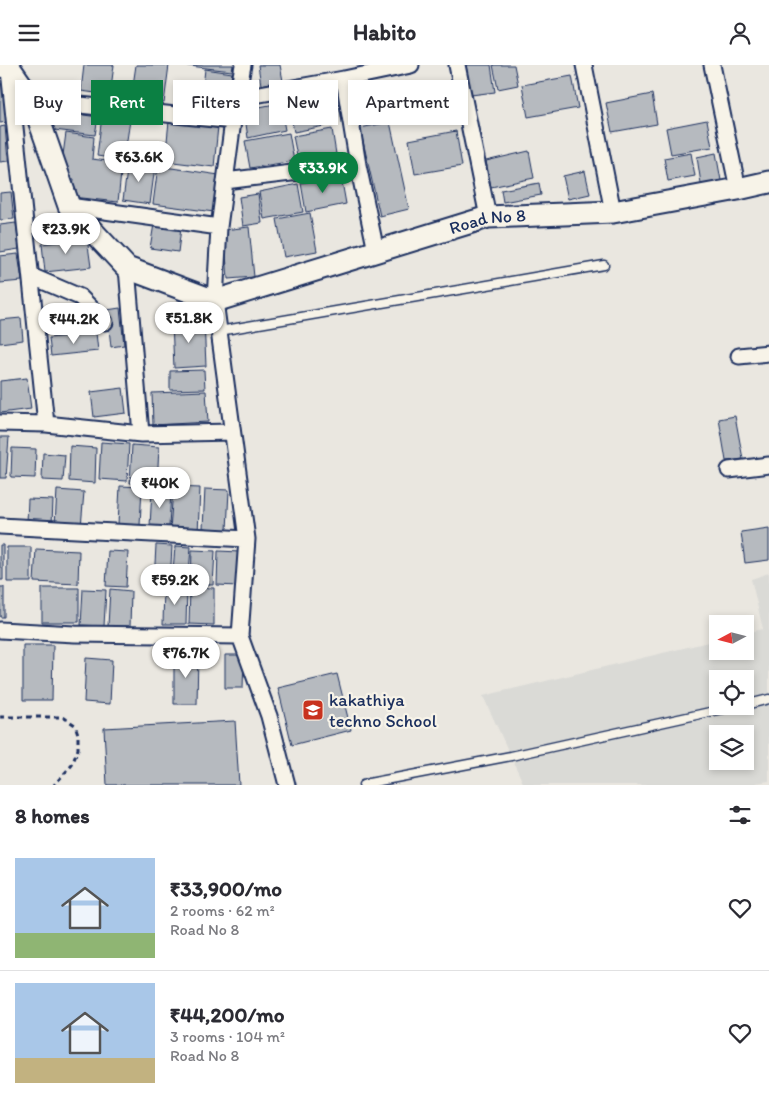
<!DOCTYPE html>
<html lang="en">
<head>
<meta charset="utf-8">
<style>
  :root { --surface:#fff; --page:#f7f7f7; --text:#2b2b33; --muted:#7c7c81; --line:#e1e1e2; --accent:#0b8043 }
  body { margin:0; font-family:Itim,sans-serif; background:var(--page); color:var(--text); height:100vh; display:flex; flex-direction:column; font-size:19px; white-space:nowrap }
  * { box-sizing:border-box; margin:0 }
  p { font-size:16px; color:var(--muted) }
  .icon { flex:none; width:28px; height:28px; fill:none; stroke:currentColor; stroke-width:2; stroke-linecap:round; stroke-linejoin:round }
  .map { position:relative; height:720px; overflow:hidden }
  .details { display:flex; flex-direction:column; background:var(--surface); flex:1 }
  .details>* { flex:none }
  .guide { position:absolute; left:15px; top:15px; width:500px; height:45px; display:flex; gap:10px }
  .needle { width:32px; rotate:263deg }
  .fabs { position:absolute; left:709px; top:550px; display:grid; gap:10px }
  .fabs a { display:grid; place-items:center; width:45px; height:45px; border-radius:0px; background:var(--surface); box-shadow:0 2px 8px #0003; font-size:25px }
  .price { position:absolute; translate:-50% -42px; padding:0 11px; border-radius:18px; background:#fff; color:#222; font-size:16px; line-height:32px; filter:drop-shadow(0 1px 2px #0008) }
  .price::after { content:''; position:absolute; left:50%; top:30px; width:15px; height:11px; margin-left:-8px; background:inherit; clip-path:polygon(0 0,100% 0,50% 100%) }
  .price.active { background:var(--accent); color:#fff }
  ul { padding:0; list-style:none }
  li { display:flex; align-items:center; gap:15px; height:125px; padding:0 15px }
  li+li { border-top:1px solid var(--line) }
  li span { display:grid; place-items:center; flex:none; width:140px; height:100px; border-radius:0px; color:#555 }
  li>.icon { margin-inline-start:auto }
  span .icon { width:60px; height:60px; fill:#fffc; stroke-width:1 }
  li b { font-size:21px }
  h2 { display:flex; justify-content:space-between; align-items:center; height:60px; padding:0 15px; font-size:21px }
  .pill { padding:0 18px; border-radius:0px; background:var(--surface); box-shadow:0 2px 8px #0003; font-size:18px; line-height:45px }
  .pill.active { background:var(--accent); color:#fff }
  header { display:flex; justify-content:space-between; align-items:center; height:65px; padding:0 15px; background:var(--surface); font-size:22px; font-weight:700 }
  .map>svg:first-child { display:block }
  .built { fill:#dadad6; fill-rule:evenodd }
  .building { fill:#b6babf; stroke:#1b2f5e }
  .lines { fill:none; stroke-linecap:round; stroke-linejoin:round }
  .lane-casing { stroke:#1b2f5e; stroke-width:11 }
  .street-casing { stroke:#1b2f5e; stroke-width:19 }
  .secondary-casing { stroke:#1b2f5e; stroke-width:25 }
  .path { stroke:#1b2f5e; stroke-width:3; stroke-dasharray:5 4; stroke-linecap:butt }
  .lane { stroke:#f7f3e8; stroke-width:8 }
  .street { stroke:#f7f3e8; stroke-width:15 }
  .secondary { stroke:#f7f3e8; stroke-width:21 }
  .labels { text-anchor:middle; stroke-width:4.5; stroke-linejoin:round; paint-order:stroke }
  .street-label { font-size:18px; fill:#1b2f5e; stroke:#f7f3e8 }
  .poi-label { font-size:18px; fill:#1b2f5e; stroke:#f7f3e8; text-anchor:start }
</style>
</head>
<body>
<header><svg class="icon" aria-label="menu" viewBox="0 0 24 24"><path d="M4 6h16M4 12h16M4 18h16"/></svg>Habito<svg class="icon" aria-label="person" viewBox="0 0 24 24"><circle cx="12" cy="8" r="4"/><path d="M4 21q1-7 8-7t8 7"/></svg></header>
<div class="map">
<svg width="769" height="720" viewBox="0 0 769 720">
  <rect width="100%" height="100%" fill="#eae7e0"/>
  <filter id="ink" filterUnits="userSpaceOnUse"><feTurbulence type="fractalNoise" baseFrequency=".02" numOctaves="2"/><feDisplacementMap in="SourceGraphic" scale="10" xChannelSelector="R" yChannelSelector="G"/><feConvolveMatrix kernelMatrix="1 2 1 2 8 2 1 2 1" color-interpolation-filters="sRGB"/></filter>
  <g filter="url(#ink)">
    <path class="built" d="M769,508V716L756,718V720H524L483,631L717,575L718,586H745V568L763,564L751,514ZM718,614H745V641H718ZM718,669H745V696H718Z"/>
    <path class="building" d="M84,0H114L110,30L81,26Z
      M136,0H169L164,38L131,34Z
      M181,0H233L232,6Z
      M258,0H280L283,16L261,20Z
      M466,0H491L495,27L471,30Z
      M493,0H514L518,20L498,24Z
      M205,4L232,8L229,27L203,23Z
      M572,11L578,43L528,52L522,20Z
      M3,18L7,57L0,58V19Z
      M200,23L227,27L225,45L197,41Z
      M652,29L657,59L612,67L606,38Z
      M323,30L329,60L294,67L288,36Z
      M280,38L285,65L248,73L244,45Z
      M48,45L98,52L95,70L46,64Z
      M102,51L130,55L124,95L97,91Z
      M707,55L712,82L671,89L666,63Z
      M169,56L218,61L214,102L165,96Z
      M390,57L409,144L380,151L360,63Z
      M5,61L8,96L0,97V62Z
      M332,64L336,89L298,96L293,71Z
      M456,66L462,101L415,109L409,75Z
      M66,68L94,72L92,94L122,98L118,137L72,132L74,114L60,112Z
      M289,68L294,96L250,103L245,76Z
      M529,86L534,113L491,122L486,96Z
      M691,88L695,111L668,116L664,93Z
      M716,88L722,121L702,125L697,92Z
      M128,98L155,101L150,139L123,135Z
      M158,101L219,110L214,147L153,139Z
      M585,106L590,129L568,134L563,111Z
      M341,111L346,139L306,147L301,118Z
      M539,118L541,130L503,137L501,125Z
      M298,119L303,147L264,154L259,127Z
      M11,127L14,154L0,155V128Z
      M258,129L262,158L243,161L239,132Z
      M310,148L317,186L284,192L277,154Z
      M16,158L19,184L0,187V160Z
      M154,159L181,163L178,187L150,183Z
      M249,162L254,212L228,214L224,165Z
      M87,173L91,202L45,207L42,179Z
      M18,189L22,216L0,218V191Z
      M120,243L124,280L111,282L107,245Z
      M21,253L23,275L0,278V255Z
      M204,255L206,301L174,303L172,257Z
      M96,268L98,286L51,291L49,273Z
      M204,305L205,324L170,325V306Z
      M27,313L31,344L0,348V316Z
      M123,323L126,348L94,352L91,327Z
      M206,326L208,357L153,360L152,328Z
      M735,351L743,394L726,396L719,354Z
      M0,372H9L6,413H0Z
      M101,377L129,379L127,416L99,414Z
      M132,380L159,382L157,420L130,418Z
      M70,381L96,383L95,418L69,416Z
      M12,383L36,384L35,413L11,412Z
      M43,388L65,390L63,416L42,415Z
      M120,421L142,422L140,460L118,459Z
      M173,422L200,423L198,468L170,467Z
      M205,424L229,425L227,465L203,463Z
      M57,425L84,427L81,462L55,460Z
      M152,425L171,426L169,462L150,461Z
      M28,434L53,435L52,459L27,457Z
      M769,463V495L745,498L741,467Z
      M0,480H3V515H0Z
      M156,480L172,481L170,518L154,517Z
      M175,481L191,482L188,520L172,519Z
      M7,482H31V517H7Z
      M36,484L79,486L78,519L34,517Z
      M192,485L215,486L213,520L191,519Z
      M108,486L128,487L126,522L106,521Z
      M218,486L240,487L238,521L217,520Z
      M0,522H4V552H0Z
      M164,522L187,523L186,559H163Z
      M190,522L214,523V560L189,559Z
      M42,523H79V557H42Z
      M83,524L106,525L104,561L81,560Z
      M110,524L131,526L130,562L108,561Z
      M23,580H53L52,635H23Z
      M174,590H198L197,639H174Z
      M225,590H244L243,623H225Z
      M86,593L112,595L110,639L84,637Z
      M337,609L351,665L292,680L278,623Z
      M235,656L239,720H107L104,663Z"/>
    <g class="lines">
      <g class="lane-casing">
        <path id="lane" d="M219,266L604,200
          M745,640L769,634
          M363,720L369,718L511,691L737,641"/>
      </g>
      <g class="street-casing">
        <path id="street" d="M243,0L233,56L219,162L215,236L247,474L240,571L269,651L287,720
          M457,0L488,152
          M584,0L613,147
          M712,0L738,124
          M9,5L46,359
          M238,33L344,14L411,0
          M32,35L233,56
          M358,100L376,186
          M225,116L358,100L344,14
          M69,141L219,162
          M127,203L141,369
          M31,211L80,232L105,257
          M739,291L769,288
          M0,358L46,359L141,369L232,367
          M729,405L769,400
          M0,461L247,474
          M0,565L75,569L240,571"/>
      </g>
      <g class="secondary-casing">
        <g id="secondary">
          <path id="s1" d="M0,1L9,2L32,35L69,141L127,203L215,236L488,152L613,147L738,124L769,117"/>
        </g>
      </g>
      <path class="path" d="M0,652H63L75,660L78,669V684L72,700L54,720"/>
      <use href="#lane" class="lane"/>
      <use href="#street" class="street"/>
      <use href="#secondary" class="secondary"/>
    </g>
  </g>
  <defs>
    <g id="school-square" transform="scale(1.125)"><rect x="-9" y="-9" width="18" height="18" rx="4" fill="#c8321e" stroke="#f7f3e8"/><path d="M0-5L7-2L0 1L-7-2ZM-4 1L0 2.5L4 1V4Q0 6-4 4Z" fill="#fff"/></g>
  </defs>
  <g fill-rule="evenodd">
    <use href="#school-square" x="313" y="645"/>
  </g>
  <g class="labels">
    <g class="street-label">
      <text dy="6" stroke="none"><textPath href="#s1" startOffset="625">Road No 8</textPath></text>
    </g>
    <g class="poi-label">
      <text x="329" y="641">kakathiya<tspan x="329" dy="21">techno School</tspan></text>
    </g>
  </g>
</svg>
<div class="fabs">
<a><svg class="needle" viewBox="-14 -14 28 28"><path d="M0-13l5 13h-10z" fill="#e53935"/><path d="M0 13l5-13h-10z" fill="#7c7c81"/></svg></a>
<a><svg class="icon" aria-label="locate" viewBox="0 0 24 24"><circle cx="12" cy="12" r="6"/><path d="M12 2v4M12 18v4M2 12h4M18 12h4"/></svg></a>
<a><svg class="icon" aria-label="layers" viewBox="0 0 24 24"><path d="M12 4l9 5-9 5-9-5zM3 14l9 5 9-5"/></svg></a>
</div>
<b class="price" style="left:139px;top:118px">₹63.6K</b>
<b class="price active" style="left:323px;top:129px">₹33.9K</b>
<b class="price" style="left:66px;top:190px">₹23.9K</b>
<b class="price" style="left:189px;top:279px">₹51.8K</b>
<b class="price" style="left:74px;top:280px">₹44.2K</b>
<b class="price" style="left:160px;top:444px">₹40K</b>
<b class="price" style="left:175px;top:541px">₹59.2K</b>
<b class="price" style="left:186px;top:614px">₹76.7K</b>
<div class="guide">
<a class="pill">Buy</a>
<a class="pill active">Rent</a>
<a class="pill">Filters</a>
<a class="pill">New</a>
<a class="pill">Apartment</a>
</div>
</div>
<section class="details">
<h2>8 homes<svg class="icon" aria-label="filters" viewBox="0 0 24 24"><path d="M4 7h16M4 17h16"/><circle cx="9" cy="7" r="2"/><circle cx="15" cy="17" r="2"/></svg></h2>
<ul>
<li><span style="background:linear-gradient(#a9c7e8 75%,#8fb573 0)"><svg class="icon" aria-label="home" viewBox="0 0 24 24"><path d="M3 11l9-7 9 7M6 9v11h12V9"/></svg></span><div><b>₹33,900/mo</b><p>2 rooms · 62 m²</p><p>Road No 8</p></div><svg class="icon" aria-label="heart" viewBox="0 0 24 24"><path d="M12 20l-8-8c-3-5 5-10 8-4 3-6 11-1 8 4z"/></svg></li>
<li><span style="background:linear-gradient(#a9c7e8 75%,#c2b280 0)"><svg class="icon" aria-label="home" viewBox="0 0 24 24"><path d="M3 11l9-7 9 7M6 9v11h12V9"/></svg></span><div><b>₹44,200/mo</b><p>3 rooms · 104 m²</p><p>Road No 8</p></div><svg class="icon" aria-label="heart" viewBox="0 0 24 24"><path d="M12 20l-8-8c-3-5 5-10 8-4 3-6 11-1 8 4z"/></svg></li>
</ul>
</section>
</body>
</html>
